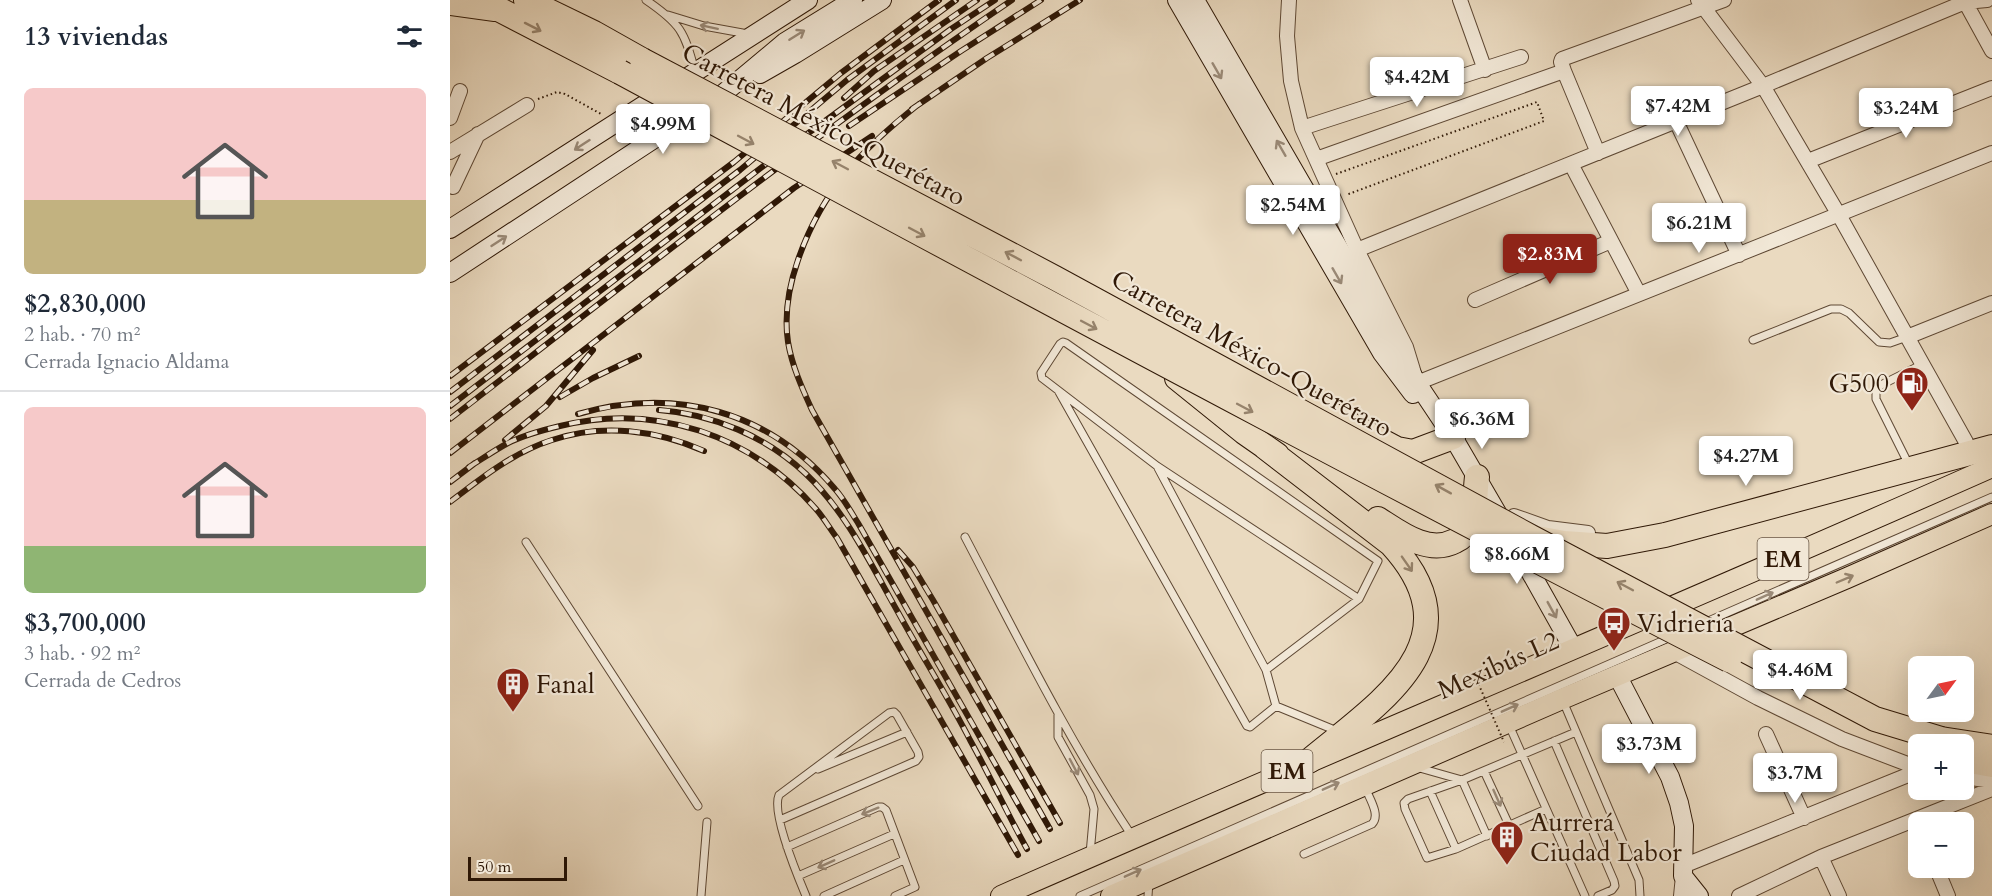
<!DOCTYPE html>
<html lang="es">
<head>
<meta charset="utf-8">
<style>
  :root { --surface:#fff; --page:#f6f6f7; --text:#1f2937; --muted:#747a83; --line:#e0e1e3; --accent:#8f2418 }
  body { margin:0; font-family:Cardo,serif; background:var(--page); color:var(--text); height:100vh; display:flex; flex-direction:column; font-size:22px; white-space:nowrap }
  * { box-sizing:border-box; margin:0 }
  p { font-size:20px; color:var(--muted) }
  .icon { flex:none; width:33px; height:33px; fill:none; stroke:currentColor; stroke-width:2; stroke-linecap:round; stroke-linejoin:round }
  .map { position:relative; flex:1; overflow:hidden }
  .details { display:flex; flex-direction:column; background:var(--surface); width:450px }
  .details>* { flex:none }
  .needle { width:39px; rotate:57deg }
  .tools { position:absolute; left:1458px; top:656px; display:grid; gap:12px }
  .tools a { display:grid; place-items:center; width:66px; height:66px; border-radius:9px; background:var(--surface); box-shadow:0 6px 24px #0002; font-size:30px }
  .scale { position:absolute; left:18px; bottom:15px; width:99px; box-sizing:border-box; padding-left:6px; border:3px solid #2f1806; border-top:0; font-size:16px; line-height:21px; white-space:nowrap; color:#2f1806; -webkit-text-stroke:4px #f1e7d6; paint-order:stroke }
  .price { position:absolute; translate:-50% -51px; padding:0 14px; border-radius:6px; background:#fff; color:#222; font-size:20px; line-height:39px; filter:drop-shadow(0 2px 3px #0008) }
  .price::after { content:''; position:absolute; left:50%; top:36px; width:18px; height:14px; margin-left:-9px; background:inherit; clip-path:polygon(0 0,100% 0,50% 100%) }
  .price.active { background:var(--accent); color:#fff }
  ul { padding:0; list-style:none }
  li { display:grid; align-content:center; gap:12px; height:318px; padding:0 24px }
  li+li { border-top:2px solid var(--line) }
  li span { display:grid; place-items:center; height:186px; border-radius:9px; color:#555 }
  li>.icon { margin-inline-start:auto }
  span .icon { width:108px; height:108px; fill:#fffc; stroke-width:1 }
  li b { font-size:26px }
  h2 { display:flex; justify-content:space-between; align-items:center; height:72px; padding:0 24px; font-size:26px }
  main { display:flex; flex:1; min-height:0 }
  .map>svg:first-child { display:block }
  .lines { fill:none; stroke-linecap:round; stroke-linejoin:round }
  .lane-casing { stroke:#5e4834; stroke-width:9 }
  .street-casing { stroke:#5e4834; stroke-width:16 }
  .secondary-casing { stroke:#2f1806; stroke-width:20 }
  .primary-casing { stroke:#2f1806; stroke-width:22 }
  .highway-casing { stroke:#2f1806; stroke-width:26 }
  .path { stroke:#2f1806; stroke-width:2; stroke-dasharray:1.5 3; stroke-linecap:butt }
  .lane { stroke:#f1e7d6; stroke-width:7 }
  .street { stroke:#f1e7d6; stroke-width:14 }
  .secondary { stroke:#f1e7d6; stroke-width:18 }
  .primary { stroke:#eadac0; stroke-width:20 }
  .highway { stroke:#eadac0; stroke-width:24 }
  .rail-casing { stroke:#2f1806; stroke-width:6 }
  .rail { stroke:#f1e7d6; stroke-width:4; stroke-dasharray:11; stroke-linecap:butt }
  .highway-bridge-casing { stroke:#2f1806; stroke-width:26; stroke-linecap:butt }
  .path-bridge { stroke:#2f1806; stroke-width:2; stroke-dasharray:1.5 3; stroke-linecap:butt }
  .highway-bridge { stroke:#eadac0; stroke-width:24 }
  .oneway { stroke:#96836c }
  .oneway2 { stroke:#9a8a78 }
  .labels { text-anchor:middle; stroke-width:4.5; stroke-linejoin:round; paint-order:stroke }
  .shield { fill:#f1e7d6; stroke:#695644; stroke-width:1.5 }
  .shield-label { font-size:24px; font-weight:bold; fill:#2f1806 }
  .street-label { font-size:26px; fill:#2f1806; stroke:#f1e7d6 }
  .poi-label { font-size:26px; fill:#2f1806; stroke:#f1e7d6; text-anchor:start }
</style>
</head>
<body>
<main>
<section class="details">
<h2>13 viviendas<svg class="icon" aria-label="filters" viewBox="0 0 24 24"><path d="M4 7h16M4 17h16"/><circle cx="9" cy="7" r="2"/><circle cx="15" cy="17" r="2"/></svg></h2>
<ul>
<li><span style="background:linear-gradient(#f6c9c9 60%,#c2b280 0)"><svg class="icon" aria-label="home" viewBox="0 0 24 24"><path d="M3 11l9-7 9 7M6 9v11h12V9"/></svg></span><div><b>$2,830,000</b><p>2 hab. · 70 m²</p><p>Cerrada Ignacio Aldama</p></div></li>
<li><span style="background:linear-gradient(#f6c9c9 75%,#8fb573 0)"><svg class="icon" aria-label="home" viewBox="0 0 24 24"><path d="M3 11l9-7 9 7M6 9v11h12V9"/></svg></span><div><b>$3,700,000</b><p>3 hab. · 92 m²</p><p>Cerrada de Cedros</p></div></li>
</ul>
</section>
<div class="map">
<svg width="1542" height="896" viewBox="0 0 1542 896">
  <rect width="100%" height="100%" fill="#eadac0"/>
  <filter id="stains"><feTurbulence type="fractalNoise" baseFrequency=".00333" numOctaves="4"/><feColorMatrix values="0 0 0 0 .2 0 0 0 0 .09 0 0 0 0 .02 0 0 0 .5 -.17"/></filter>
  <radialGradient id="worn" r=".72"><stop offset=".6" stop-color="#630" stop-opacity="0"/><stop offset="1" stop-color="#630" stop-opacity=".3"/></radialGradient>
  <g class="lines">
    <g class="lane-casing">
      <path id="lane" d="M196,0C231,24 234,31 245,71
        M218,15L254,26L298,34
        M1303,340L1381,309H1391L1399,313L1429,342L1440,343L1457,337
        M609,392L797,726L800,727L826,706
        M1456,459L1426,399V391L1431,385L1473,364
        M708,468L816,670
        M515,537C568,638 619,741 682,836
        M76,542L248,806
        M1256,622L1542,497
        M1113,701L1189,880L1190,896
        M608,715V737L640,795L644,809L640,854
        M1059,725L1135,896
        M887,731L826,706L816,670L909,599L928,561L616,343L613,342L610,344L591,373L592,378L707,466L909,599
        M1104,741L1164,881L1165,886L1162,890L1148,896
        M966,767L1012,780L1037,836
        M368,769L457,732
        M1034,771L1059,825
        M980,791L1006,849
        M1096,809L1006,849L977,858L955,809L954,803L958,799L1012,780L1126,732
        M330,820L466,761L469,757L468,752L447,715L444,712L439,713L329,795C321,813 348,877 356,896
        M337,847L428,807H432L436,810L465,887L445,896
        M854,854L922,824C931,815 919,798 915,787
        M348,876L444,834
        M251,896L257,822
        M374,896L454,860
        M630,896L1221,637
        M698,896L699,882"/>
    </g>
    <g class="street-casing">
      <path id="street" d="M839,0L837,36L841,81L852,128L907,250L956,347L967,383L1542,153
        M1010,0L1035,70
        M1248,0L1313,86L1389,215L1516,442
        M1514,0L1542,51
        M0,118L10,91
        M1226,121L1289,255
        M852,128L1071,57
        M0,152L77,105
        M1148,153L1114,71L1111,62L1112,59L1274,0
        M866,159L1114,71
        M1358,161L1542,88
        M1121,164L1189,294
        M3,187L28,134
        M907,250L1313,86L1515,2L1537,0
        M1025,300L1161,241
        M1457,337L1542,303
        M1064,516L1098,528L1138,533
        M1224,652L1308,698L1392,739L1468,768
        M1316,734L1354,818
        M1514,777L1542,781
        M1371,857L1389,896
        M1233,866L1468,771
        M1486,867L1498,896
        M1231,896L1233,876
        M1289,896L1371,857L1542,789"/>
    </g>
    <g class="secondary-casing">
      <path id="secondary" d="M727,0L932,353L963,394
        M745,0L967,383L1003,437L1053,523
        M310,74L345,54L432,0
        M0,229L358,0
        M0,273L274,93L335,42L403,0
        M1068,550L1123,648
        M1167,675L1220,777L1229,803L1234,826L1233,876L1249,896"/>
    </g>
    <g class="primary-casing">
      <path id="primary" d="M551,896C881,751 1213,613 1542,467
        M661,896L1112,699L1397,578L1542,514"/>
    </g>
    <g class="highway-casing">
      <path id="highway" d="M31,0L170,72
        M76,0L144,33L192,60
        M0,3L45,9
        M727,378L794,432L827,455
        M858,402L947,449L963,452L1003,437
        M815,447L941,544C1030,641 930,702 859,761
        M928,519C950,533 978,555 1005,541C1012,538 1018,531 1021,524C1026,510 1025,492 1027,477
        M1087,538L1114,543L1157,546L1215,535L1542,447
        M1491,739L1542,747
        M1514,760L1542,765"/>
    </g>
    <path class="path" d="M88,99L107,92L115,94L151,114
      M886,174L1087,102L1094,121L896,195"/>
    <use href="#lane" class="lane"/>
    <use href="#street" class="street"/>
    <use href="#secondary" class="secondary"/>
    <use href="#primary" class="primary"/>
    <use href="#highway" class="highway"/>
    <g class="rail-casing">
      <path id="rail" d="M394,98L424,71L527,0
        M469,104C412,149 372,190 348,260C339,286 334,315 338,342C342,366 352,388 362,410L600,829
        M462,109L537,58L630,0
        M399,126L511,51L591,0
        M0,376L284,162L391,73L489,0
        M0,392L290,170L397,80L506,0
        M110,397L143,378L189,356
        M0,406L316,164L501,29L545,0
        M209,410C263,414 317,437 356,474C397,513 421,565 449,614C472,656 498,697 520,740C540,776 557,813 577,849
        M128,414C226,386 319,411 385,489C394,499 401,512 408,523L589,841
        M0,419C185,276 369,131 562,0
        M55,440L96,406L143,350
        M0,453L344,188L422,136
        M19,467C32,459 45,450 58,443C74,435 93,430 110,426C206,402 301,435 366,509C374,518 380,529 387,538L568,855
        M0,482L25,463
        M0,502C31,478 64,452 102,440C153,423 206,430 254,451
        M448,550L463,567L483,600L610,823"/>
    </g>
    <use href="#rail" class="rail"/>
    <g class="highway-bridge-casing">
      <path id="highway-bridge" d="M192,60L605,278L1081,537L1425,719L1491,739
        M170,72C539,271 907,469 1279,660"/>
    </g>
    <path class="path-bridge" d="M1025,676L1054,742"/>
    <use href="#highway-bridge" class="highway-bridge"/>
  </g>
  <defs><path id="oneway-shaft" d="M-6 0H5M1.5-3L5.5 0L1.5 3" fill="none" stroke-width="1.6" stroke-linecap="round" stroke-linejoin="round" transform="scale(1.5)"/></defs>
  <g class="oneway">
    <use href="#oneway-shaft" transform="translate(83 27) rotate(27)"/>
    <use href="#oneway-shaft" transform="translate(296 140) rotate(28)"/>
    <use href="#oneway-shaft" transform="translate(390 165) rotate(-152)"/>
    <use href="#oneway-shaft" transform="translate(467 232) rotate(28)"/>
    <use href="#oneway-shaft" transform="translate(563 256) rotate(-152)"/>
    <use href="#oneway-shaft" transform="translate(639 325) rotate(28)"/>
    <use href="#oneway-shaft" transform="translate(795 408) rotate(28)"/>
    <use href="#oneway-shaft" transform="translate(993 489) rotate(-151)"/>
    <use href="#oneway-shaft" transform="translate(957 564) rotate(55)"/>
    <use href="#oneway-shaft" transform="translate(1395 579) rotate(-23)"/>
    <use href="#oneway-shaft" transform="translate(1175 586) rotate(-152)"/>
  </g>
  <g class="oneway2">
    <use href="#oneway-shaft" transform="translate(259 27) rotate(-168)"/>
    <use href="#oneway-shaft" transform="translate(347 35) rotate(-32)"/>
    <use href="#oneway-shaft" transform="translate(767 71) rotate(60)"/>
    <use href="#oneway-shaft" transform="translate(132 145) rotate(147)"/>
    <use href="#oneway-shaft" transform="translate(831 148) rotate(-120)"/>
    <use href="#oneway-shaft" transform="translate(49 241) rotate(-33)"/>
    <use href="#oneway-shaft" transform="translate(887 276) rotate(60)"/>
    <use href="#oneway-shaft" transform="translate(1315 596) rotate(-24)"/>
    <use href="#oneway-shaft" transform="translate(1102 610) rotate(61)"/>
    <use href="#oneway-shaft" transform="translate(1060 708) rotate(-24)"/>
    <use href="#oneway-shaft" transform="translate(624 767) rotate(62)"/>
    <use href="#oneway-shaft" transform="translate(881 786) rotate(-24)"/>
    <use href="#oneway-shaft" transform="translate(1047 798) rotate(66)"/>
    <use href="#oneway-shaft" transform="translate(420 811) rotate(158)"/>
    <use href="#oneway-shaft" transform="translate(376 864) rotate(156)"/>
    <use href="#oneway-shaft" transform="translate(683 873) rotate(-24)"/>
  </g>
  <defs>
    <g id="fuel-pin" transform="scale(1.725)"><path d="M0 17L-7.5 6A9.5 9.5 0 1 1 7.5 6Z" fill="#8f2418" stroke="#f1e7d6"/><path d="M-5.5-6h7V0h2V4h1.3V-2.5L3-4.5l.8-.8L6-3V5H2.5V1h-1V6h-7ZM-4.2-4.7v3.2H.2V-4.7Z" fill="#fff"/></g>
    <g id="bus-pin" transform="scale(1.725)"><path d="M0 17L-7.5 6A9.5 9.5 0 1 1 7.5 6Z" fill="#8f2418" stroke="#f1e7d6"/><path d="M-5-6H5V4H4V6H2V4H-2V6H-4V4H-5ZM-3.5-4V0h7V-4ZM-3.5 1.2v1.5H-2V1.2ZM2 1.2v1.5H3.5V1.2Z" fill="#fff"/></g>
    <g id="building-pin" transform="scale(1.725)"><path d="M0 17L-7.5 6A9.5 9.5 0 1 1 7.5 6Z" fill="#8f2418" stroke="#f1e7d6"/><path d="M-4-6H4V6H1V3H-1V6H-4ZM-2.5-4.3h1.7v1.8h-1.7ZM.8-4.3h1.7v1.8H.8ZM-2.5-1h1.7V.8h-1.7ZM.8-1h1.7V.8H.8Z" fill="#fff"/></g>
  </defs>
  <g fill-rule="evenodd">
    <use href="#fuel-pin" x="1462" y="383"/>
    <use href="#bus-pin" x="1164" y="623"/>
    <use href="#building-pin" x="63" y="684"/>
    <use href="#building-pin" x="1057" y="837"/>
  </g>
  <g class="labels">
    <g class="shield">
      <rect x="1307.5" y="538" width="51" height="42" rx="4.5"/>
      <rect x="811.5" y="750" width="51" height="42" rx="4.5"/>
    </g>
    <g class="shield-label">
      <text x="1333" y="567">EM</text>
      <text x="837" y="779">EM</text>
    </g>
    <g class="street-label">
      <text transform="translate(374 124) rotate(28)" y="9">Carretera México-Querétaro</text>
      <text transform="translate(802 353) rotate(29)" y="9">Carretera México-Querétaro</text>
      <text transform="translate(1048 665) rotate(-24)" y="9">Mexibús L2</text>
    </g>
    <g class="poi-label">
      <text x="1439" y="392" text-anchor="end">G500</text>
      <text x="1187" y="632">Vidrieria</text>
      <text x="86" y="693">Fanal</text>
      <text x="1080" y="831">Aurrerá<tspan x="1080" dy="30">Ciudad Labor</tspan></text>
    </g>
  </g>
  <rect width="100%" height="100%" filter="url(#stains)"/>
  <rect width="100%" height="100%" fill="url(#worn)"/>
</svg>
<div class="tools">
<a><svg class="needle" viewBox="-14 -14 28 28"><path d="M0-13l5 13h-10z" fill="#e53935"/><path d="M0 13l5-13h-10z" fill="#747a83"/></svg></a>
<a>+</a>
<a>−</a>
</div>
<div class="scale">50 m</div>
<b class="price" style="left:967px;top:108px">$4.42M</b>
<b class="price" style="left:1228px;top:137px">$7.42M</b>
<b class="price" style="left:1456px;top:139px">$3.24M</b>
<b class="price" style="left:213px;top:155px">$4.99M</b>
<b class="price" style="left:843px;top:236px">$2.54M</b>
<b class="price" style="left:1249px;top:254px">$6.21M</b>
<b class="price active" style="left:1100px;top:285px">$2.83M</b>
<b class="price" style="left:1032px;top:450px">$6.36M</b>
<b class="price" style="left:1296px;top:487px">$4.27M</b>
<b class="price" style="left:1067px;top:585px">$8.66M</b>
<b class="price" style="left:1350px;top:701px">$4.46M</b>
<b class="price" style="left:1199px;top:775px">$3.73M</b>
<b class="price" style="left:1345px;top:804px">$3.7M</b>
</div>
</main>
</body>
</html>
